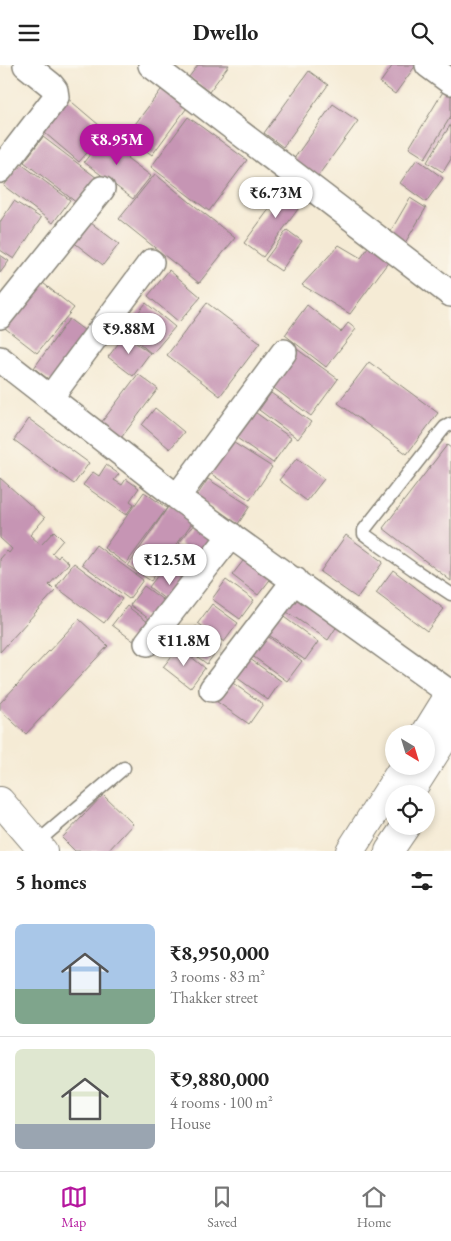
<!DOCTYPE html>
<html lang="en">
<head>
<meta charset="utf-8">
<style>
  :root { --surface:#fff; --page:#f6f6f6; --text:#222; --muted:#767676; --line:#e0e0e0; --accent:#b5179e }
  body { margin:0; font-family:"EB Garamond",serif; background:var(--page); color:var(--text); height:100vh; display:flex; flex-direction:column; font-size:19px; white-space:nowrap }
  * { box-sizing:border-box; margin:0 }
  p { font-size:16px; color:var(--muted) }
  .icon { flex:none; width:28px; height:28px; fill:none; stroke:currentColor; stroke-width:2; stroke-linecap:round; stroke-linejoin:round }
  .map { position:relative; height:786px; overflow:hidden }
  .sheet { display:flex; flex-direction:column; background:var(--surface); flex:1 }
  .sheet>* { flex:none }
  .needle { width:32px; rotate:142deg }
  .controls { position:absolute; left:385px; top:660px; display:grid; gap:10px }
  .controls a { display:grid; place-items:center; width:50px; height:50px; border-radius:50%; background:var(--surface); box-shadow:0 2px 8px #0003; font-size:25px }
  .price { position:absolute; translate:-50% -42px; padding:0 11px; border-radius:18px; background:#fff; color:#222; font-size:16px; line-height:32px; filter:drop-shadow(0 1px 2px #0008) }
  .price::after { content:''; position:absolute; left:50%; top:30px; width:15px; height:11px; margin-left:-8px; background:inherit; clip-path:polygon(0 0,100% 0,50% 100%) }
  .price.active { background:var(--accent); color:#fff }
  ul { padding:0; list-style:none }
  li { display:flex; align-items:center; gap:15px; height:125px; padding:0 15px }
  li+li { border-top:1px solid var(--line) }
  li span { display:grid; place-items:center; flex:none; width:140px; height:100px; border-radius:8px; color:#555 }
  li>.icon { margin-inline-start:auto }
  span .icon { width:60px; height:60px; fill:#fffc; stroke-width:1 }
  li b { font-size:21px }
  h2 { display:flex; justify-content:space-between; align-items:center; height:60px; padding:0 15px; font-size:21px }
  header { display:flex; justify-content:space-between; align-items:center; height:65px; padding:0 15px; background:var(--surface); font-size:22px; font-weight:700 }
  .dock { display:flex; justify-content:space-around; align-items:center; height:70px; border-top:1px solid var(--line); background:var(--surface); font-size:14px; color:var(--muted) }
  .dock a { display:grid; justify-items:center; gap:2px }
  .dock .active { color:var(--accent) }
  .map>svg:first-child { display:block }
  .building { fill:#c695b4 }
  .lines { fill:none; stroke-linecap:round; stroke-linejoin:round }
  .lane-casing { stroke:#888478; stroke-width:15 }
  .street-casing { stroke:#888478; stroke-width:28 }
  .secondary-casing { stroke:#888478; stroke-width:30 }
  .lane { stroke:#fff; stroke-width:12 }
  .street { stroke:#fff; stroke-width:25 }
  .secondary { stroke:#fff; stroke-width:28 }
</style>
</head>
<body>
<header><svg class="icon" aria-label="menu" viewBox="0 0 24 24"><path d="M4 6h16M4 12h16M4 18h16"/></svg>Dwello<svg class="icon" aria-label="search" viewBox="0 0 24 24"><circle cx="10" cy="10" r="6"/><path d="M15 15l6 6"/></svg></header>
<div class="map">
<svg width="451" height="786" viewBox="0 0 451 786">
  <rect width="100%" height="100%" fill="#fbf7ec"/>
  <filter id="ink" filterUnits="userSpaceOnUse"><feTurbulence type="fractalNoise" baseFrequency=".02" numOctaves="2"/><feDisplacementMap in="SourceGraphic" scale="10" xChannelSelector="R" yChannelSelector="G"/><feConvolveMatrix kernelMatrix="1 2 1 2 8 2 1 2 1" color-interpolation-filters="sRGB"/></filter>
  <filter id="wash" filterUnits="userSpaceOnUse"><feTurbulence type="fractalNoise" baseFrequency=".0096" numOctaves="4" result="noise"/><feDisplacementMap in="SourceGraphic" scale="20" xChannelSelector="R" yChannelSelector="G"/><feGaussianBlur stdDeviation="1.12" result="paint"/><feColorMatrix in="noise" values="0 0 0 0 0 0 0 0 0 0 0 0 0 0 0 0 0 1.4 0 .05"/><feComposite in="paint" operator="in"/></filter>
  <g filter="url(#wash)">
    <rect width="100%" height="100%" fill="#f5ebd5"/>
    <g id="blocks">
      <path class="building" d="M198,0H229L209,27L189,12Z
        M393,0H416L395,29L380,18Z
        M309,6L328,20L283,82L264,68Z
        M447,20L451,22V51L425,93L409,83Z
        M164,21L189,40L152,90L126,71Z
        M66,32L106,66L79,97L39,63Z
        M333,39L358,56L312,119L288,102Z
        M188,52L247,95L209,146L151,102Z
        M451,59V94L443,107L427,97Z
        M107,67L133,86L127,93L151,111L133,134L84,97Z
        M43,72L97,113L77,138L24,97Z
        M417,94L443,113L426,137L400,118Z
        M20,98L70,135L53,158L4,121Z
        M155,109L235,173L199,218L119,154Z
        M290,116L309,129L263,192L244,178Z
        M410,133L426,143L405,178L389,169Z
        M14,136L41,153L14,194L0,185V157Z
        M87,155L119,179L103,200L72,176Z
        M287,165L302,176L281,206L265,195Z
        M375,173L395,188L350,249L302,220L339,180L361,193Z
        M0,190L9,196L0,208Z
        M169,205L201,232L179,257L148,231Z
        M38,214L74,243L37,288L1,260Z
        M146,238L175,262L152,289L124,265Z
        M207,238L260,278L220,331L167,290Z
        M307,240L341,267L348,258L356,264L326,302L285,270Z
        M69,254L88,268L52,317L34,303Z
        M125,270L150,288L133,311L108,292Z
        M294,282L338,314L311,351L267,318Z
        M369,297L438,348L407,389L338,338Z
        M138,309L158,324L121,373L101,358Z
        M271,328L311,357L298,374L259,345Z
        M155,343L184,367L170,384L142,360Z
        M252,345L291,373L273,398L234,371Z
        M29,354L89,398L74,419L14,375Z
        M231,376L272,402L250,435L210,408Z
        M447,380L451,383V516L383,463Z
        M297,393L324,414L307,436L279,415Z
        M106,400L119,409L114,415L122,420L126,414L139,423L130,436L134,439L126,450L83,420L93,407L99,411Z
        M0,413L45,453L30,470L41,480L54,466L63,475L52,488L58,493L60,490L69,498L49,520L55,526L0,587V494L7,486L9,488L12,484L0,473Z
        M208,414L250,441L238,459L196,432Z
        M144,427L167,443L126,499L104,483Z
        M170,439L194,455L151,516L128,501Z
        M195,458L221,479L204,499L179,478Z
        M346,470L383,497L357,533L320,507Z
        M96,480L143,515L129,534L82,499Z
        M178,482L204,502L191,518L165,498Z
        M247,491L273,511L258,530L232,510Z
        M74,498L122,534L104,558L56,522Z
        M165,501L190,520L174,541L149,522Z
        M393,505L444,544L427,566L376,528Z
        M226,515L254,535L240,554L212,534Z
        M144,521L170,540L156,559L130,540Z
        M294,523L341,555L328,575L281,543Z
        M212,539L238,558L224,577L198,558Z
        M127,541L153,561L139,580L112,560Z
        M277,547L318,577L305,595L263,566Z
        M79,554L108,581L26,669L0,645V638Z
        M196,561L221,580L207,599L182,580Z
        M262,567L302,596L287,616L247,587Z
        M179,582L205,603L190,623L163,602Z
        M243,589L281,616L268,635L229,607Z
        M224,612L263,639L249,659L210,632Z
        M103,730L133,759L108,786H75L62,773Z"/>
    </g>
  </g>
  <g filter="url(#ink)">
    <use href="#blocks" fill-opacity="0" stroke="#888478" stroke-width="1"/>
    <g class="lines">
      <g class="lane-casing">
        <path id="lane" d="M451,359L445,362L440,368L364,465V469L368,472L413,504L451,529
          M36,778L124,703"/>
      </g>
      <g class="street-casing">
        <path id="street" d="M151,0L451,229
          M428,0L451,17
          M0,105L56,32L55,25L51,20L26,0
          M0,251L102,124
          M0,294L177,432L450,628
          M50,333L151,197
          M177,432L284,287
          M147,578L231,470
          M212,624L295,515"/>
      </g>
      <g class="secondary-casing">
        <path id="secondary" d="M425,669L451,627
          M409,729L451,663
          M0,736L43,786
          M350,786L404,701
          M389,786L406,761"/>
      </g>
      <use href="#lane" class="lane"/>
      <use href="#street" class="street"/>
      <use href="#secondary" class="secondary"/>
    </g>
  </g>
</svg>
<div class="controls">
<a><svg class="needle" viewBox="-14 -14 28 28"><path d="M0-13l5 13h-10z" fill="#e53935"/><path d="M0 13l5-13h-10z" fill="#767676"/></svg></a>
<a><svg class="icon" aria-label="locate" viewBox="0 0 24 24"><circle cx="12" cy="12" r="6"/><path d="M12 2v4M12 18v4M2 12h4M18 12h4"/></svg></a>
</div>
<b class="price active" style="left:117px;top:101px">₹8.95M</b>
<b class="price" style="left:276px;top:154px">₹6.73M</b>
<b class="price" style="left:129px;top:290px">₹9.88M</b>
<b class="price" style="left:170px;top:521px">₹12.5M</b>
<b class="price" style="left:184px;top:602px">₹11.8M</b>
</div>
<section class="sheet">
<h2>5 homes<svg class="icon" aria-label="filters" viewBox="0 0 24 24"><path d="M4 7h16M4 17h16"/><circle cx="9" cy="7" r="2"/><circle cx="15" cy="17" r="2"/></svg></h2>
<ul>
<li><span style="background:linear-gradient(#a9c7e8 65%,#7fa58c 0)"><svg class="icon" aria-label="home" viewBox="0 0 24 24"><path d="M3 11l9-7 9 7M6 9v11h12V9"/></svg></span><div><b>₹8,950,000</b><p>3 rooms · 83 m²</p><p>Thakker street</p></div></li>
<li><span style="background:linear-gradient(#dfe7d0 75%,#9aa5b1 0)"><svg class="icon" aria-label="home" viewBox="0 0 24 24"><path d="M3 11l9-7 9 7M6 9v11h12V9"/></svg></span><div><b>₹9,880,000</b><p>4 rooms · 100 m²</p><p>House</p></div></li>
</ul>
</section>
<nav class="dock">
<a class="active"><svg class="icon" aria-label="map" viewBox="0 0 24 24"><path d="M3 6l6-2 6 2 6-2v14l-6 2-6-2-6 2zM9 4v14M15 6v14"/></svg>Map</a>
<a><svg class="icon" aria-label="saved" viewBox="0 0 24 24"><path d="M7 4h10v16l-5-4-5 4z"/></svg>Saved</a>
<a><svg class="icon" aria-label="home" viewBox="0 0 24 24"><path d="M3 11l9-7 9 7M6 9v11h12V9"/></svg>Home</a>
</nav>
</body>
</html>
